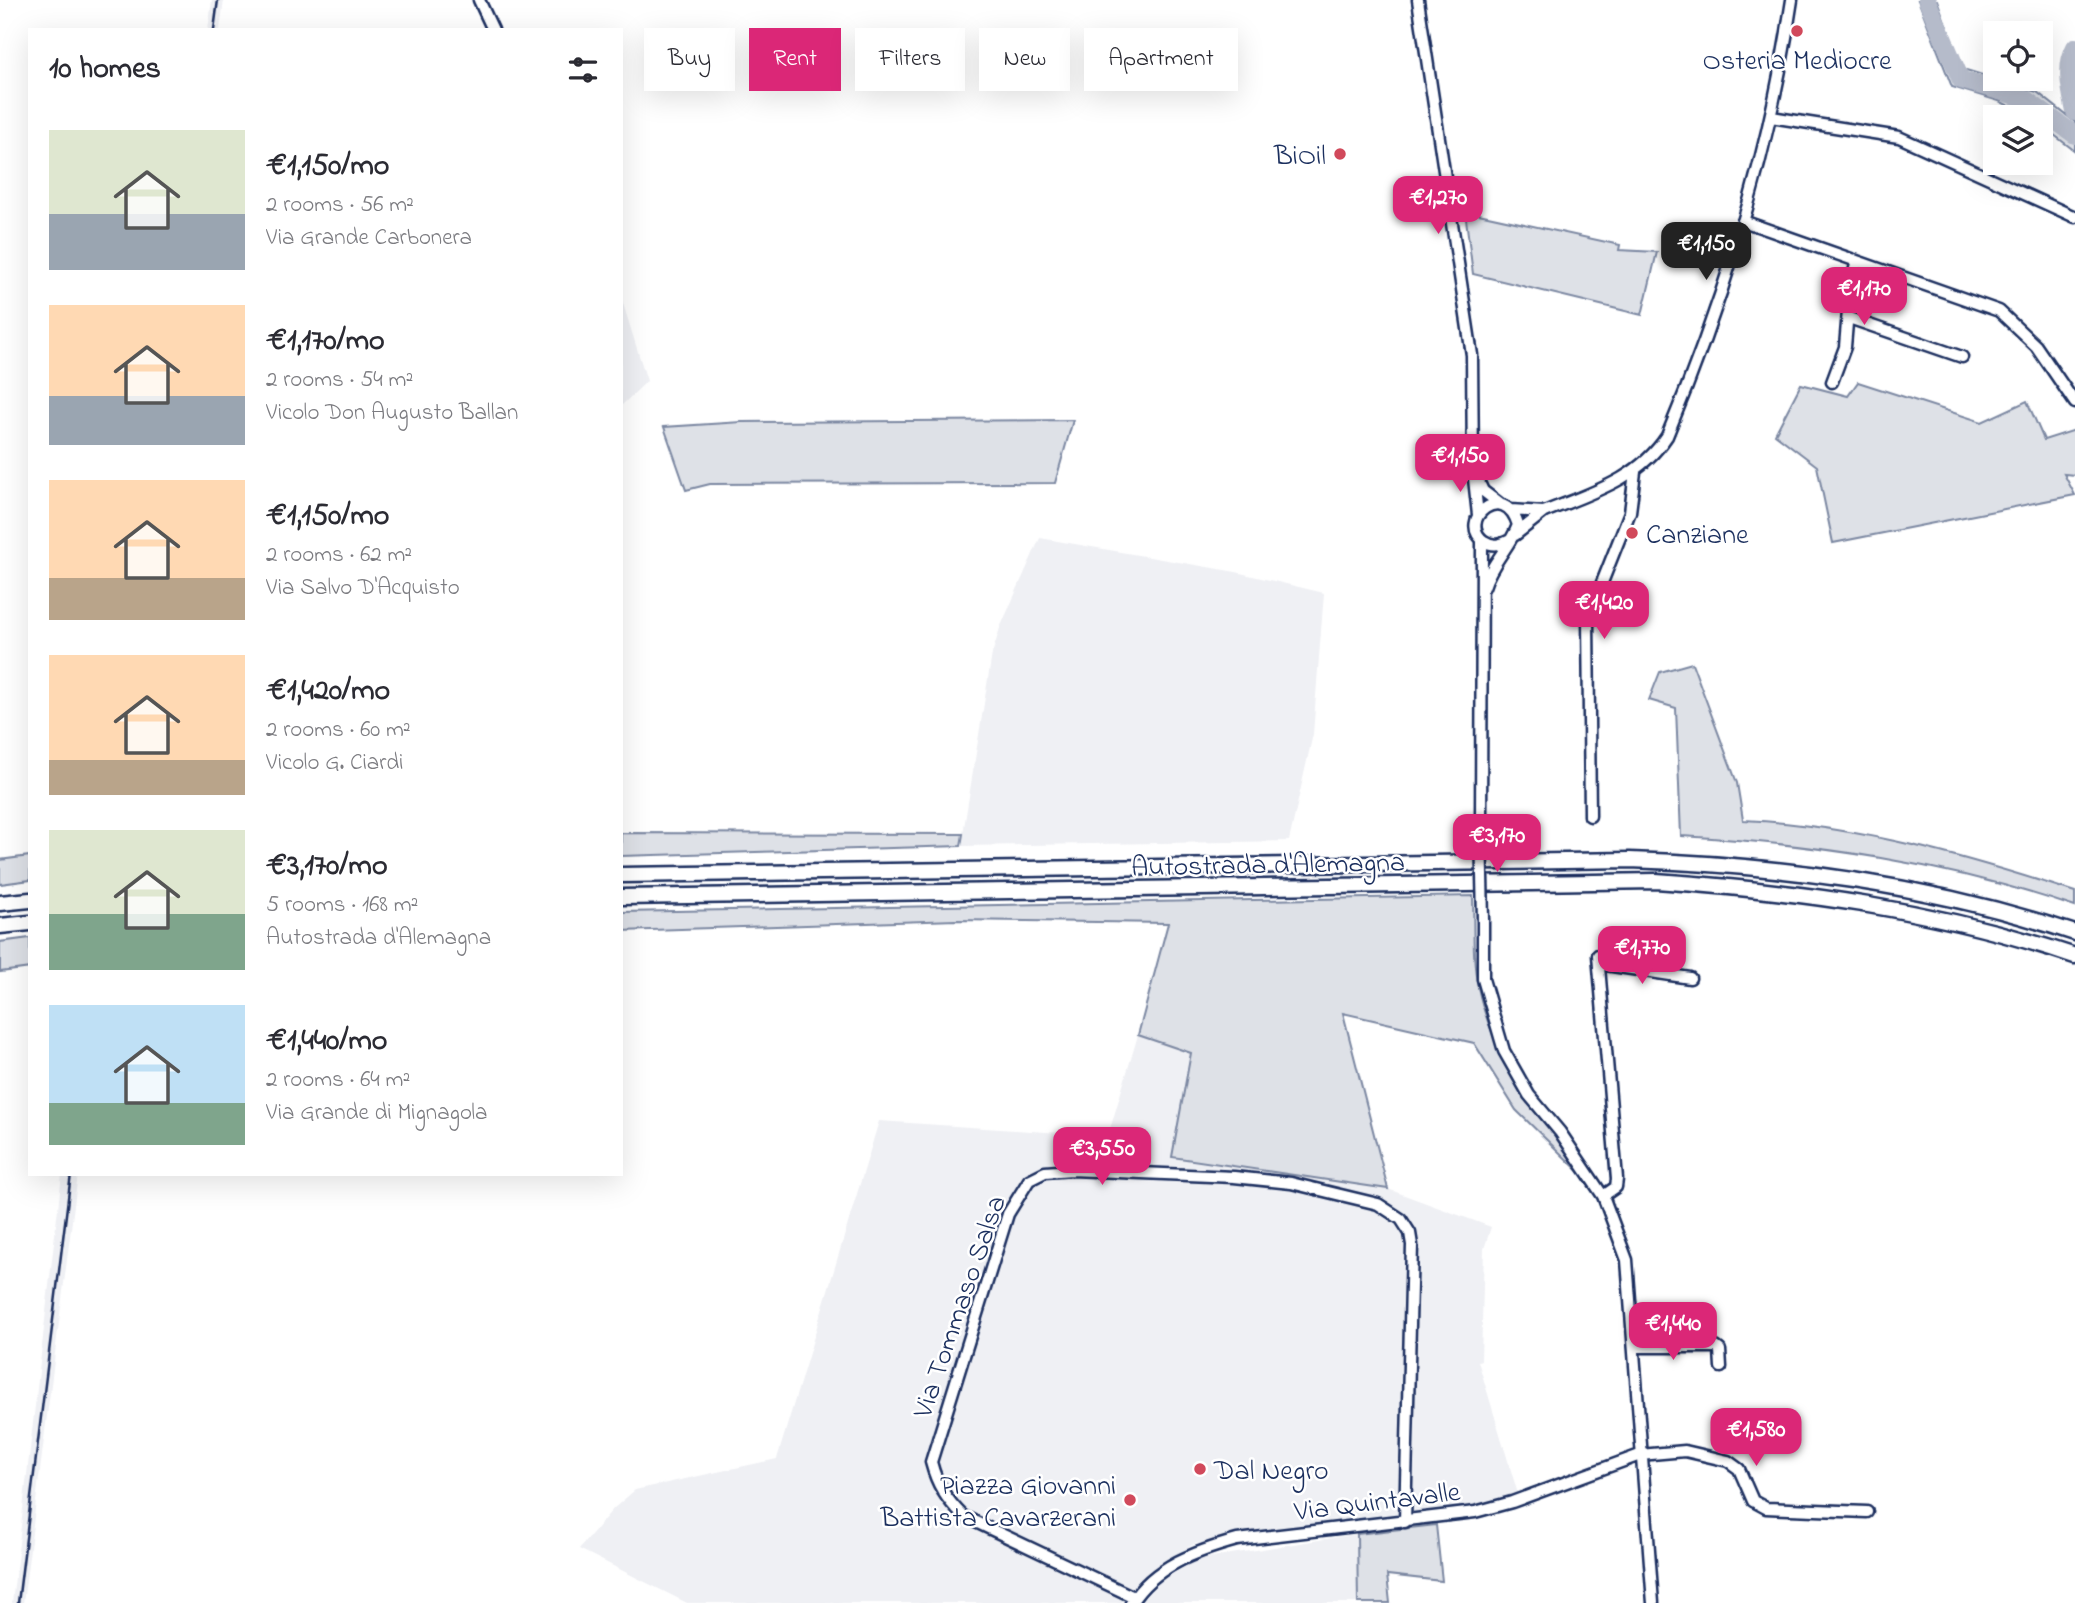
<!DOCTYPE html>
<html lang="en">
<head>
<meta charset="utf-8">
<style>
  :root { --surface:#fff; --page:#f2f2f3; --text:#2b2b33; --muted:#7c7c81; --accent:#db2777 }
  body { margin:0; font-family:"Indie Flower",sans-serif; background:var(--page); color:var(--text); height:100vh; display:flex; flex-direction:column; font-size:26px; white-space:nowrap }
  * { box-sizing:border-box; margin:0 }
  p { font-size:23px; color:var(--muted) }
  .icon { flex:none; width:38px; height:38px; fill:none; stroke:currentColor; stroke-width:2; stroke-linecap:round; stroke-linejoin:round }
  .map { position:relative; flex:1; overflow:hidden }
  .panel { position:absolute; left:28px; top:28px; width:595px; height:1148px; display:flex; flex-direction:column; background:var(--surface); border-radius:0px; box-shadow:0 7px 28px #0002 }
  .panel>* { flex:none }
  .banner { position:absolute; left:644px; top:28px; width:665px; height:63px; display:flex; gap:14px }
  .buttons { position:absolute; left:1983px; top:21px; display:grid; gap:14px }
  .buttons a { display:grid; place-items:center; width:70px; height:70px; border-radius:0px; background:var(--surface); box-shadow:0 7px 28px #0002; font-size:35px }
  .price { position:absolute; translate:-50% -60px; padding:0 16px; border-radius:14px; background:var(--accent); color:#fff; font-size:23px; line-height:46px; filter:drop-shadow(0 2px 4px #0008) }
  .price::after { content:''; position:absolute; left:50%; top:42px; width:21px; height:16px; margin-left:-10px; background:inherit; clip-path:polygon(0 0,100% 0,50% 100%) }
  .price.on { background:#222; color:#fff }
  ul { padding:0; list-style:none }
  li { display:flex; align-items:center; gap:21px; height:175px; padding:0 21px }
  li span { display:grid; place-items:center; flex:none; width:196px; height:140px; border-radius:0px; color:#555 }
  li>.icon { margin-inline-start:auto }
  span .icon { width:84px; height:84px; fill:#fffc; stroke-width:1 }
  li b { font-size:30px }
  h2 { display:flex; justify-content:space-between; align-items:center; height:84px; padding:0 21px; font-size:30px }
  .chip { padding:0 24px; border-radius:0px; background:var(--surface); box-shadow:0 7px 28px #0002; font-size:24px; line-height:63px }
  .chip.on { background:var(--accent); color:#fff }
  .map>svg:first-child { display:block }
  .built { fill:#eff0f4 }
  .green { fill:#dee1e7; stroke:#7c88a2; stroke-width:2 }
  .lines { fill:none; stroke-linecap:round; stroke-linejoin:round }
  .river { stroke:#b5bbca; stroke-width:18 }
  .minor-casing { stroke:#1b2f5e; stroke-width:15 }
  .highway-casing { stroke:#1b2f5e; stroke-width:19 }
  .minor { stroke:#fff; stroke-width:10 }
  .highway { stroke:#fff; stroke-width:14 }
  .rail { stroke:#1b2f5e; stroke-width:2.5 }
  .minor-bridge-casing { stroke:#1b2f5e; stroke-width:15; stroke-linecap:butt }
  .minor-bridge { stroke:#fff; stroke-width:10 }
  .poi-dot { fill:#d1495b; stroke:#fff; stroke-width:2.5 }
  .labels { text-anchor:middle; stroke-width:5; stroke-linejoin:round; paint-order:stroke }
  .poi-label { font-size:28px; fill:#1b2f5e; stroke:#fff; text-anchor:end }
  .street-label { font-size:28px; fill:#1b2f5e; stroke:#fff }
</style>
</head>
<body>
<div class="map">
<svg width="2075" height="1603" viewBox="0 0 2075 1603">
  <rect width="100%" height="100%" fill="#fff"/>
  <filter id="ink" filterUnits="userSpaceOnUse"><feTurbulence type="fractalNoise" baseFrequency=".0143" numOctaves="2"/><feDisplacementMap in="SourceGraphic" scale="14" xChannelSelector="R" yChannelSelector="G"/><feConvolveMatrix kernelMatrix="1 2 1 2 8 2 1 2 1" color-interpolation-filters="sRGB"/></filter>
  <g filter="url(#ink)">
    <path class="built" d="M212,0H224L220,30H208Z
      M621,297L647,381L621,406Z
      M1040,538L1236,572L1324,593L1313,734L1289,841L961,846L992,654L1000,628Z
      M1138,1035L1191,1053L1173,1157L1388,1189L1491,1227L1484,1249L1481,1360L1478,1361L1518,1494L1487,1504L1366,1518L1194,1544L1153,1568L1121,1603H687L579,1549L613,1509L635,1490L777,1459L879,1121L1108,1136Z
      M62,1174H78L23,1603H12Z
      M1357,1534L1358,1603H1140L1161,1581L1199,1559Z"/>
    <path class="green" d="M1918,0H1937L1963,69L2037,92L2075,122V151L2041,125L2040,117H2031L1999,101L1952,87Z
      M1465,211L1620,245L1619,250L1657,252L1642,315L1473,274Z
      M1858,382L1982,422L2027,401L2044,440L2075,430V475L2064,474L2075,495L1833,543L1817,466L1775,434L1801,384L1848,396Z
      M1073,420L1055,483L710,484L686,490L664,427L742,422Z
      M1692,663L1737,783L1743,820C1857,825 1967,857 2075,892V907C1948,863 1815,844 1681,836L1676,708L1649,700L1660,672Z
      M621,833L963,834L961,846L621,856Z
      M30,856V880L0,884V860Z
      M1473,896C1474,926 1472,958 1478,987C1494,1066 1549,1122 1594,1186L1516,1110L1474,1043L1343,1013L1388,1189L1172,1157L1191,1053L1138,1035L1168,923L956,920L621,931V912Z
      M30,938V968L0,972V942Z
      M1436,1525L1442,1581L1387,1575L1390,1603H1358L1357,1534Z"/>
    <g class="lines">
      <path class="river" d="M1927,0L1961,80L2024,98L2075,135
        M2075,47C2064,67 2071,92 2075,112"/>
      <g class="minor-casing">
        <path id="minor" d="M479,0L493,30
          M1418,0L1472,355L1473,470L1478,515
          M1771,117L1899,137L2075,217
          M1743,221L1999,311L2036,346L2075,403
          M1849,318L1962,357
          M1832,382L1845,347L1850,287L1857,261
          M1478,480L1483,491L1500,504
          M1511,510L1544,512L1515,535
          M1544,512C1591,493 1638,480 1667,436C1725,297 1770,150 1792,0
          M1484,587C1491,563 1510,547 1518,525C1504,479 1456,521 1484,541C1493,547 1501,545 1510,540
          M1590,816L1588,618L1630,512L1635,472
          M1481,829L1482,540
          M1483,920V979L1504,1051L1529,1095L1560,1132L1603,1196L1627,1260L1653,1603
          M1598,955L1617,1179L1616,1187L1603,1196
          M1599,964L1690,978
          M1634,1347H1716L1720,1350L1721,1367
          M1134,1597L963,1516C946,1499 937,1485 931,1462L1008,1214L1029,1180L1045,1172L1072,1170L1234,1177L1291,1183L1378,1204L1401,1219L1410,1233L1412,1245L1405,1522
          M1131,1603C1154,1566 1197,1551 1237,1540L1475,1512L1512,1502L1640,1455L1685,1451L1728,1461L1739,1469L1753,1501L1766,1508L1867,1512"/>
      </g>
      <g class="highway-casing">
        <path id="highway" d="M621,875L1630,860C1782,865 1930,885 2075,933
          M621,897L1656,881C1799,891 1939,910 2075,956
          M0,903L30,900
          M0,926L30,923"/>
      </g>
      <use href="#minor" class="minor"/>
      <use href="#highway" class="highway"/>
      <path class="rail" d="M214,30L218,0
        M18,1603L71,1174"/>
      <g class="minor-bridge-casing">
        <path id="minor-bridge" d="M1481,829L1483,920"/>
      </g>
      <use href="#minor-bridge" class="minor-bridge"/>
    </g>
  </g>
  <g class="poi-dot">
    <circle cx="1797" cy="31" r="7"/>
    <circle cx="1340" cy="154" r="7"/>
    <circle cx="1632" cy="533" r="7"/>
    <circle cx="1200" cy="1469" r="7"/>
    <circle cx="1130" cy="1500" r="7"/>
  </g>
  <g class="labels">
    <g class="poi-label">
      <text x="1797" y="69" text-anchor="middle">Osteria Mediocre</text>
      <text x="1326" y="164">BiOil</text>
      <text x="1646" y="543" text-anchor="start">Canziane</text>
      <text x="1214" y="1479" text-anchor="start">Dal Negro</text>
      <text x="1116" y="1494">Piazza Giovanni<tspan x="1116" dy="32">Battista Cavarzerani</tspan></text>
    </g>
    <g class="street-label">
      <text transform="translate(1268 863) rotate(-1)" y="10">Autostrada d'Alemagna</text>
      <text transform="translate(958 1306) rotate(-71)" y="10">Via Tommaso Salsa</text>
      <text transform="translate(1377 1500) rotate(-7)" y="10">Via Quintavalle</text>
    </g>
  </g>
</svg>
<div class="buttons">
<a><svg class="icon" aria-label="locate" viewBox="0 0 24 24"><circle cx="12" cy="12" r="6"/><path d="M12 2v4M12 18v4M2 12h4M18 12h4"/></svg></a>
<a><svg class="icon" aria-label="layers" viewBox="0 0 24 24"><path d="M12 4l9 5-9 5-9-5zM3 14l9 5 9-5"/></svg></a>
</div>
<b class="price" style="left:1438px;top:236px">€1,270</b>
<b class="price on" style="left:1706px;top:282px">€1,150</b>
<b class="price" style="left:1864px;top:327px">€1,170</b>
<b class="price" style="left:1460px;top:494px">€1,150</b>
<b class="price" style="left:1604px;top:641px">€1,420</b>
<b class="price" style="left:1497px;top:874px">€3,170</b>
<b class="price" style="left:1642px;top:986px">€1,770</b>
<b class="price" style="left:1102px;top:1187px">€3,550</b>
<b class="price" style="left:1673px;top:1362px">€1,440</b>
<b class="price" style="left:1756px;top:1468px">€1,580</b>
<div class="banner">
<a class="chip">Buy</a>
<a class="chip on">Rent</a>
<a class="chip">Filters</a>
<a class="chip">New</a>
<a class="chip">Apartment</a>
</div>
<section class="panel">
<h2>10 homes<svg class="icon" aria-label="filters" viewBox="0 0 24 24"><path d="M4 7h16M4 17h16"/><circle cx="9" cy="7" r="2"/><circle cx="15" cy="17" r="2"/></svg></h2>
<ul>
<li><span style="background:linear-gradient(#dfe7d0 60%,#9aa5b1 0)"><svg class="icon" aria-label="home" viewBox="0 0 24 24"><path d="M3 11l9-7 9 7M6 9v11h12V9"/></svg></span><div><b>€1,150/mo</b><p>2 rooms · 56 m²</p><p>Via Grande Carbonera</p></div></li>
<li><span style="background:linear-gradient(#ffd9b3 65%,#9aa5b1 0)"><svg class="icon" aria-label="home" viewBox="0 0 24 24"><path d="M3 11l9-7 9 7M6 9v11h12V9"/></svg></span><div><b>€1,170/mo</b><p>2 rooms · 54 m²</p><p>Vicolo Don Augusto Ballan</p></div></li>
<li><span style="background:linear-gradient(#ffd9b3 70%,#b9a48a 0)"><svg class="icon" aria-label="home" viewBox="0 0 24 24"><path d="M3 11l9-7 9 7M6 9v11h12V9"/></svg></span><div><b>€1,150/mo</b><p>2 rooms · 62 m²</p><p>Via Salvo D'Acquisto</p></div></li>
<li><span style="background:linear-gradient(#ffd9b3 75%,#b9a48a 0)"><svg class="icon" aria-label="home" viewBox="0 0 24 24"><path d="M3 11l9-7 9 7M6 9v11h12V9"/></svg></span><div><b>€1,420/mo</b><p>2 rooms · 60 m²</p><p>Vicolo G. Ciardi</p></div></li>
<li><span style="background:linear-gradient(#dfe7d0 60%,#7fa58c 0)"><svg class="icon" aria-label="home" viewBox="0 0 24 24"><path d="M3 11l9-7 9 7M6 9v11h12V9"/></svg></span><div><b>€3,170/mo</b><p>5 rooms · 168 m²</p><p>Autostrada d'Alemagna</p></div></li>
<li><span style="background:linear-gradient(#bfe0f5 70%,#7fa58c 0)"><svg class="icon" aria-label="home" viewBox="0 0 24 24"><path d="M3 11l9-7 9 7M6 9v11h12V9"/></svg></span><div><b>€1,440/mo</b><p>2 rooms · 64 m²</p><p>Via Grande di Mignagola</p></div></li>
</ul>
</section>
</div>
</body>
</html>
